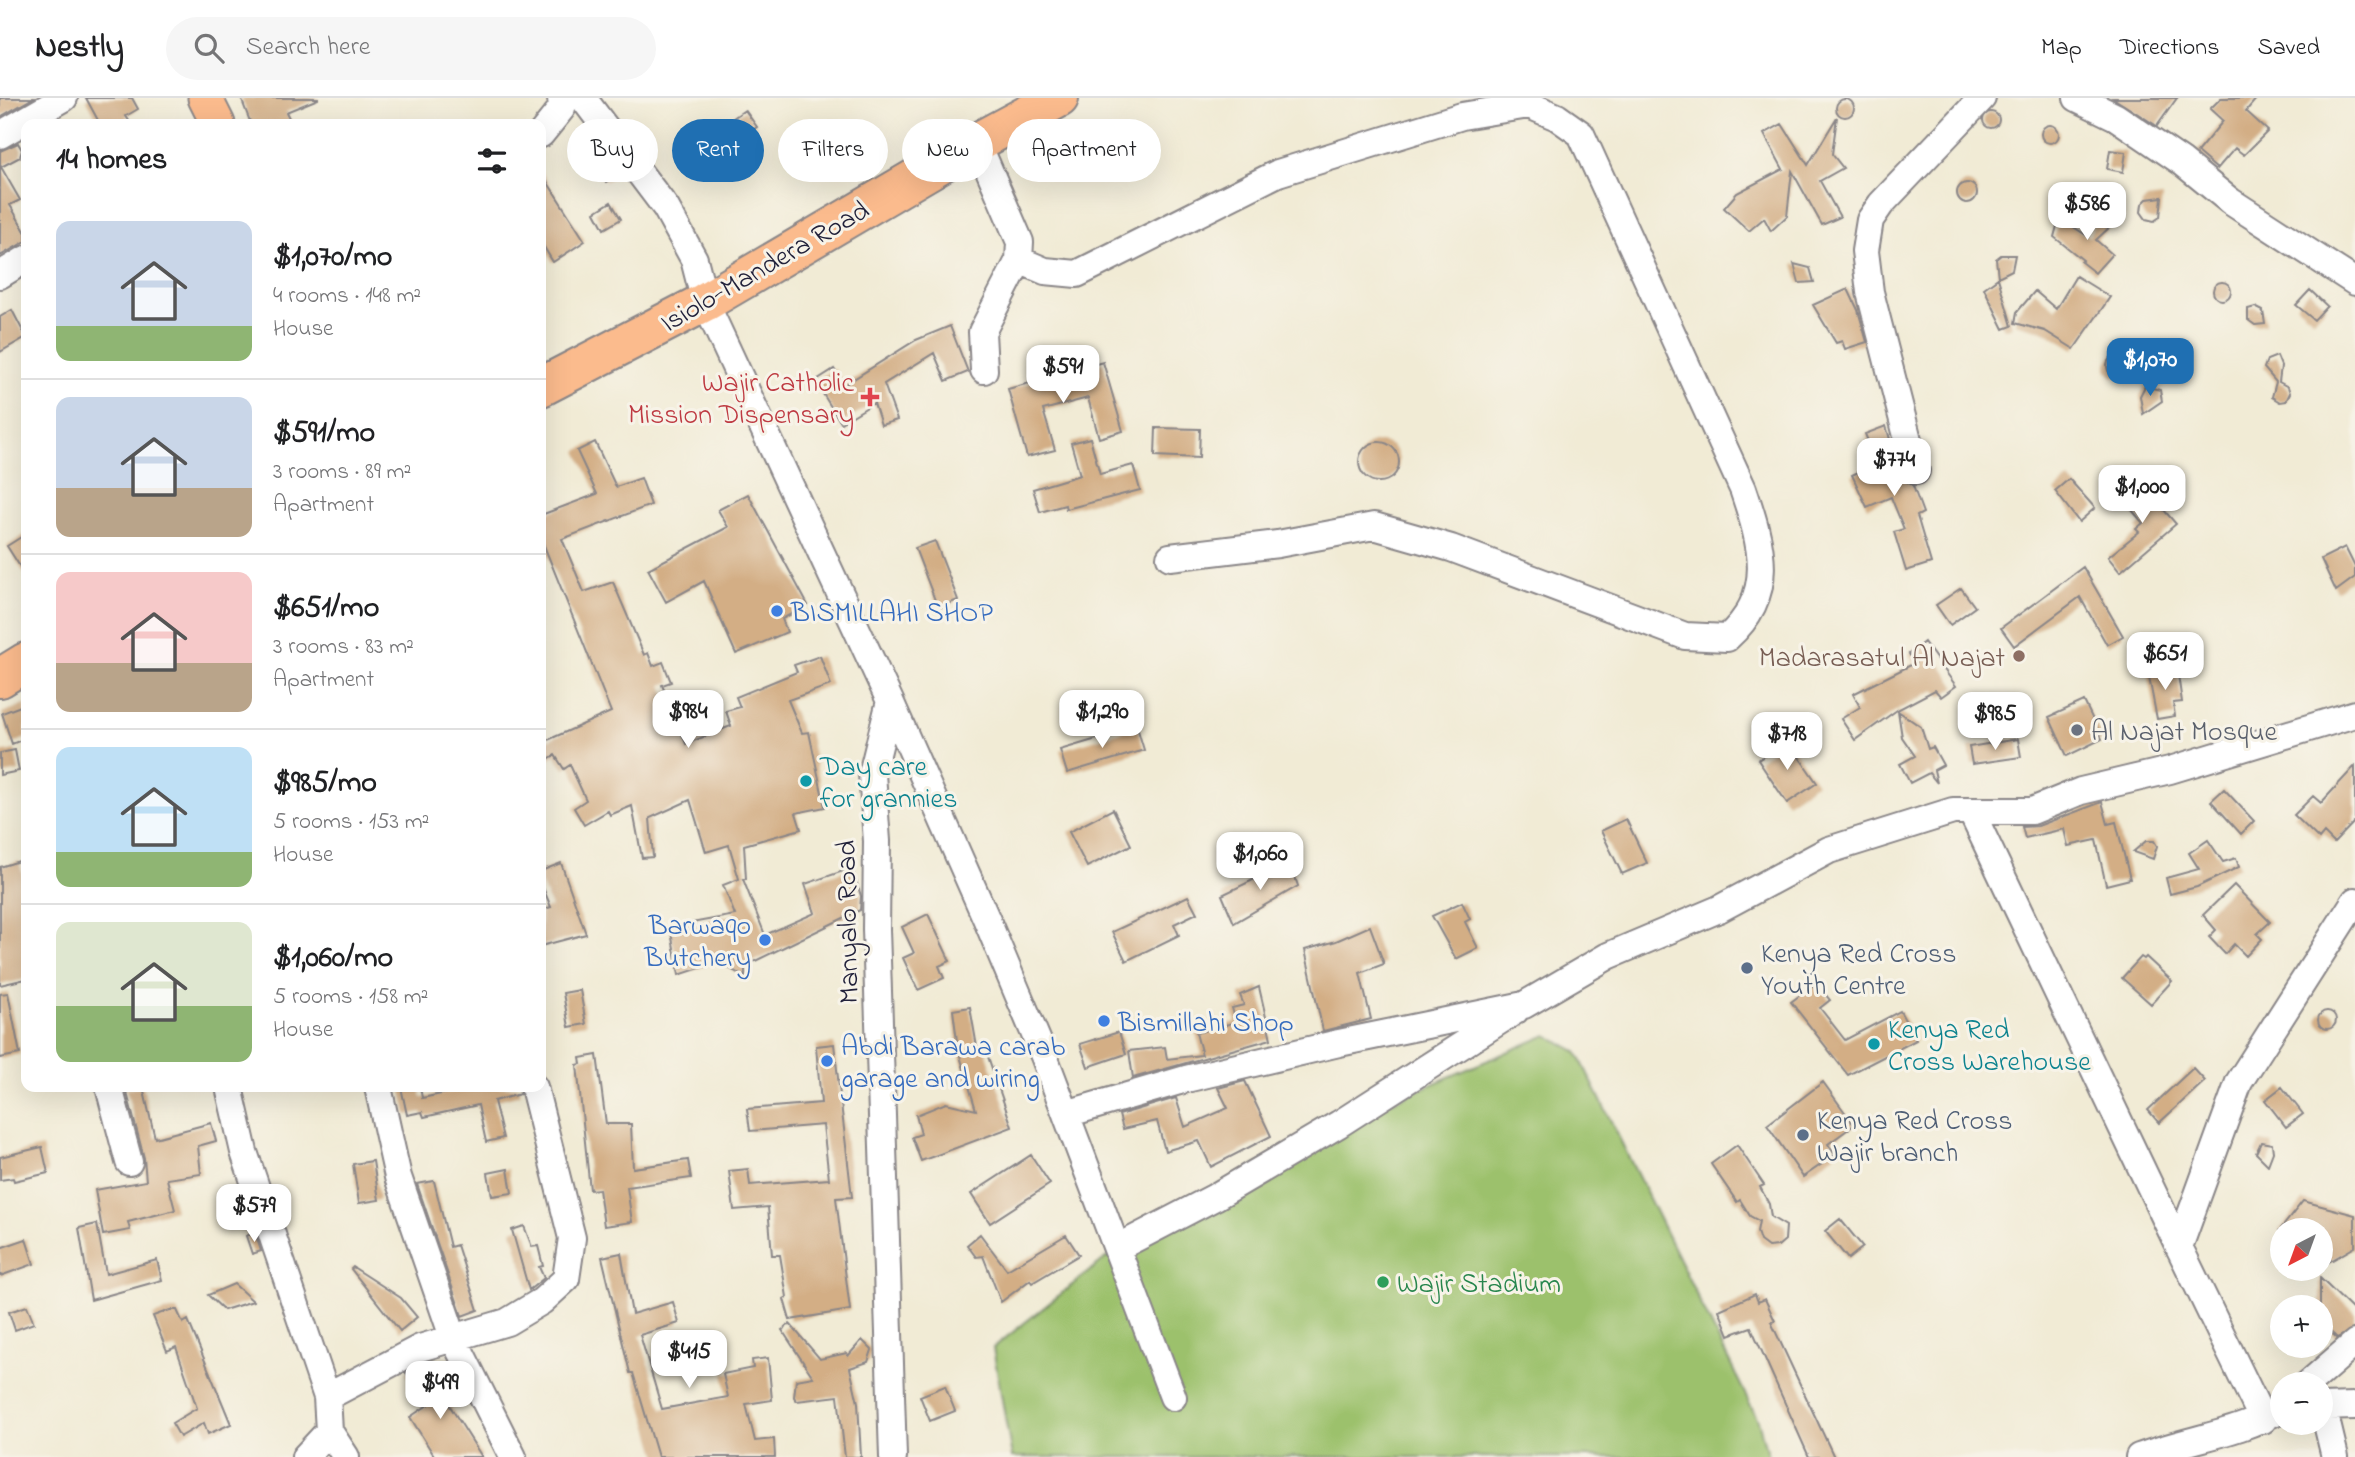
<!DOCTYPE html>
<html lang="en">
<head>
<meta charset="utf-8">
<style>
  :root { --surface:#fff; --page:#f6f6f6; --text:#202124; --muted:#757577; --line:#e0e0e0; --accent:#1f6fb2 }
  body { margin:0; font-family:"Indie Flower",sans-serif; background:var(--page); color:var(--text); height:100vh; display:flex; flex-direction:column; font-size:26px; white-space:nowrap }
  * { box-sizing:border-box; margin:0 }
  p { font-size:23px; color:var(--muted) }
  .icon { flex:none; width:38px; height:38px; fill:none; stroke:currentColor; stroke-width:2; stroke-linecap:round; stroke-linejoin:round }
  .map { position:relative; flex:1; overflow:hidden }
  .sheet { position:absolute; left:21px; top:21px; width:525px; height:973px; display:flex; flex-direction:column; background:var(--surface); border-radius:14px; box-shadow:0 7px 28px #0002 }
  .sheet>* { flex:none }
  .hud { position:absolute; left:567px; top:21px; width:665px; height:63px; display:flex; gap:14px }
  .needle { width:46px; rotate:221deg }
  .fabs { position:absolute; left:2270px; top:1120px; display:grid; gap:14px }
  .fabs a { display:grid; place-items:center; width:63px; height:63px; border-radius:50%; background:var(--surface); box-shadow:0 7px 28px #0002; font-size:35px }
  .price { position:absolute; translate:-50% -60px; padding:0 16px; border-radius:14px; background:#fff; color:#222; font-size:23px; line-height:46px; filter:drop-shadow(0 2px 4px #0008) }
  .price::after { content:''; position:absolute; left:50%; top:42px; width:21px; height:16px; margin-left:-10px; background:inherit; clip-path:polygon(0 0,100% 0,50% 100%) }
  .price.active { background:var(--accent); color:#fff }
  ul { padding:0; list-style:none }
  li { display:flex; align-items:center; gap:21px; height:175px; padding:0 35px }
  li+li { border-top:2px solid var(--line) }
  li span { display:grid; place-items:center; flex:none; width:196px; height:140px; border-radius:14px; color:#555 }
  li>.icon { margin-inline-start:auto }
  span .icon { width:84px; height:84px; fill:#fffc; stroke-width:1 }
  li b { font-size:30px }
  h2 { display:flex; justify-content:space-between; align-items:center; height:84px; padding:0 35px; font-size:30px }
  .tag { padding:0 24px; border-radius:32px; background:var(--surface); box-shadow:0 7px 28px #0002; font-size:24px; line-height:63px }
  .tag.active { background:var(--accent); color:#fff }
  header { display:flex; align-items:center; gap:42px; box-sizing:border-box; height:98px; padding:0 35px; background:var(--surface); border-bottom:2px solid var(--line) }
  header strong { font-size:33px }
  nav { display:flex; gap:38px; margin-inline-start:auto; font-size:24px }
  .search { width:490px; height:63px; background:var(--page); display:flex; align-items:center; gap:18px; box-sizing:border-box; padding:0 24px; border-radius:38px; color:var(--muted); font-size:26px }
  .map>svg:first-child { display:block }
  .green { fill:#9cc16c; stroke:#5f7254; stroke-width:2 }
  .building { fill:#d3ae85 }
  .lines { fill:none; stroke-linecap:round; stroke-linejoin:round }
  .minor-casing { stroke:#8a8688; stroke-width:30 }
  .major-casing { stroke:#8a8688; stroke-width:37 }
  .highway-casing { stroke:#8a8688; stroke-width:42 }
  .minor { stroke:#fff; stroke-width:26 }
  .major { stroke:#fbbb8d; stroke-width:33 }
  .highway { stroke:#fbbb8d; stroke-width:38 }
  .health-dot { fill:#e0444e; stroke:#f7f3e8; stroke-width:2.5 }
  .shop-dot { fill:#3f7fe0; stroke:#f7f3e8; stroke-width:2.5 }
  .education-dot { fill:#8d6e63; stroke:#f7f3e8; stroke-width:2.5 }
  .worship-dot { fill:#6b7280; stroke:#f7f3e8; stroke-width:2.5 }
  .culture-dot { fill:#0f9aa8; stroke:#f7f3e8; stroke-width:2.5 }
  .service-dot { fill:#5c6f8a; stroke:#f7f3e8; stroke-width:2.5 }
  .leisure-dot { fill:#2e9e5b; stroke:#f7f3e8; stroke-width:2.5 }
  .labels { text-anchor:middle; stroke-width:6; stroke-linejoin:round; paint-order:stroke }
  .street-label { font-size:28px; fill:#22223b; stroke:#f7f3e8 }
  .health-label { font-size:28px; fill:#be3a42; stroke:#f7f3e8; text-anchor:end }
  .shop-label { font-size:28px; fill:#366cbe; stroke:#f7f3e8; text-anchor:start }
  .education-label { font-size:28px; fill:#785e54; stroke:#f7f3e8; text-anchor:end }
  .worship-label { font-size:28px; fill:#5b616d; stroke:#f7f3e8; text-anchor:start }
  .culture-label { font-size:28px; fill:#0d838f; stroke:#f7f3e8; text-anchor:start }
  .service-label { font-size:28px; fill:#4e5e75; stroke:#f7f3e8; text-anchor:start }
  .leisure-label { font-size:28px; fill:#27864d; stroke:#f7f3e8; text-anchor:start }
</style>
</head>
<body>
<header>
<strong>Nestly</strong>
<div class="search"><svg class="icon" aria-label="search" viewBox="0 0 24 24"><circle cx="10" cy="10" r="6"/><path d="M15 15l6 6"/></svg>Search here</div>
<nav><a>Map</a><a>Directions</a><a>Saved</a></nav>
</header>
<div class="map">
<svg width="2355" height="1359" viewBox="0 0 2355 1359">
  <rect width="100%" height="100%" fill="#f7f3e8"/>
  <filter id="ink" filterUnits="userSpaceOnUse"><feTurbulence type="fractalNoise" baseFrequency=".0143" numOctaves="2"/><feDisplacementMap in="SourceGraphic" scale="14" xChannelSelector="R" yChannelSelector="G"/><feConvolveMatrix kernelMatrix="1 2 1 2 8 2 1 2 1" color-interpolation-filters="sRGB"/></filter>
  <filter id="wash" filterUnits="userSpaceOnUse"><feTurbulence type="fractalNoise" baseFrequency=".00686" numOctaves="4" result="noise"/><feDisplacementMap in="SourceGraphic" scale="28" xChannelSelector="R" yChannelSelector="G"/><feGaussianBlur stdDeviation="1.57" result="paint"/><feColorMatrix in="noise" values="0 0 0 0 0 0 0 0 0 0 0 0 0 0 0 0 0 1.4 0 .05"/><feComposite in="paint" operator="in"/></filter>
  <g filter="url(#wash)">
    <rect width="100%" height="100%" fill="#f1ebd5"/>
    <path class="green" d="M1547,937L1577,954L1758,1322L1768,1359H1012L993,1250L1160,1117L1320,1034Z"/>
    <g id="blocks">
      <path class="building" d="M0,0H33L0,19Z
        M86,0H132L138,11L126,18L131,26H100Z
        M241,0H318V1L286,14L292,26H251Z
        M2113,0H2177L2157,28Z
        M2221,0H2257L2246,13L2268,33L2244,57L2235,50L2217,71L2197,54L2223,23L2210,11Z
        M1836 10a9 9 0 1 1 18 0a9 9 0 1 1-18 0Z
        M745,12L757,29L735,44L723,27Z
        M1983 22a8 8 0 1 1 16 0a8 8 0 1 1-16 0Z
        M1837,19L1832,56L1843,70L1820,83L1840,119L1822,127L1792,73L1787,118L1771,133L1764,120L1749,133L1724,110L1737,95L1783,71L1764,36L1782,26L1808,67Z
        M2041 36a9 9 0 1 1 18 0a9 9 0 1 1-18 0Z
        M18,45L22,52L20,59L1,69L20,102L10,107L26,135V143L0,158V53Z
        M600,48L619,74L606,84L586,58Z
        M2110,52L2126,54L2123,74L2107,71Z
        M541,74L585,143L553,164L541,144Z
        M1957 95a10 10 0 1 1 20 0a10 10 0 1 1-20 0Z
        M2162,99L2160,119L2154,123L2146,121L2141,114L2142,106L2147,101Z
        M611,104L621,121L604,131L595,114Z
        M2104,114L2112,117L2113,126L2096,142L2112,156L2095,175L2081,164L2083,162L2054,139L2057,128L2064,123L2089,139L2097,118Z
        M2001,157H2015L2012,172L1998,179L1996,161Z
        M1794,166L1810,170L1814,184L1799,185Z
        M2076,178L2110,199L2074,251L2045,233L2015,225L2017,214L2035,193L2056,211Z
        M1998,180L2012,228L2004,231L1984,190Z
        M2213 193a9 9 0 1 1 18 0a9 9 0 1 1-18 0Z
        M1848,191L1858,212L1867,244L1845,251L1842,243L1836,245L1813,207Z
        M2310,192L2327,208L2314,222L2296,207Z
        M2255,209L2263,213L2265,226L2255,227L2248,222V211Z
        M12,212L26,239L0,254V219Z
        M950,228L968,274L946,283L934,255L884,286L897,322L881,327L874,305L841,325L815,283L834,271L844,287L916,242Z
        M2107 268a11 11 0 1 1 22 0a11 11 0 1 1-22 0Z
        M2277,258L2281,268L2279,284L2288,289L2290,295L2286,303L2280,304L2272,299L2276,284L2264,270L2267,262Z
        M1103,264L1123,333L1099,340L1088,300L1043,312L1055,352L1027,359L1008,291Z
        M2145,288L2160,292L2162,303L2143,316L2140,298Z
        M1886,328L1901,378L1913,388L1923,415L1917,418L1931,465L1906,473L1894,434L1904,431L1891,399L1867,409L1852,377L1877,365L1865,336Z
        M1156,330L1200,331L1199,360L1155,358Z
        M1090,340L1100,376L1133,367L1140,392L1066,411L1065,407L1040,414L1033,391L1080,377L1071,345Z
        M595,344L616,389L641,380L651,407L562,441L584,494L613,484L644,557L648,555L653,568L663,564L671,584L662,587L686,646L731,628L726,613L740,609L736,599L797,574L794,567L820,558L831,587L788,602L802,635L809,634L825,709L796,715L801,731L744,747L746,781H743L765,837L815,815L805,786L852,770L861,798L860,812L745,868V879L718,864L679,877L670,829L735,817L723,787L739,781L729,747L706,754L690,702L650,720L653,759L642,760L632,708L610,717L608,713L584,727L574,710L586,702L570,667L564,671L555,657L541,665V645L611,614L541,440V417L597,396L577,353Z
        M1359 364a20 20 0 1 1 40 0a20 20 0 1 1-40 0Z
        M2069,381L2095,410L2079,424L2055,393Z
        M2137,381L2176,426L2120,474L2108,459L2139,434L2136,431L2143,425L2119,397Z
        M748,396L808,507L782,521L787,534L736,556L704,483L666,504L648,471L728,429L718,412Z
        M26,436V478L7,448Z
        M935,443L958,502L938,510L915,450Z
        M2345,449L2355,469V479L2336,493L2321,461Z
        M2083,469L2123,538L2107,547L2080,499L2014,548L2001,530Z
        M1961,490L1975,509L1950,527L1936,507Z
        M1924,544L1956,588L1941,599L1935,592L1897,612L1855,642L1841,621L1860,609L1853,596L1915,565L1909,556Z
        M2177,570L2182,604L2173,605L2175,618L2157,621L2148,574Z
        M2084,603L2102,641L2067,658L2049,619Z
        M26,606V640L12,646L2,615Z
        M1898,613L1921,629L1928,651L1933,649L1943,667L1934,672L1937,685L1929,675L1910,685L1900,666L1915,658L1902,639Z
        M1137,629L1144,652L1067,675L1060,652Z
        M2018,641L2021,659L1972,666L1969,649Z
        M1788,643L1817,685L1787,705L1758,662Z
        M15,652L19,673L0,677V655Z
        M2355,668V723L2334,745L2324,735L2319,741L2294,717L2313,698L2321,705Z
        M2224,691L2254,723L2241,736L2211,703Z
        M2102,704L2108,726L2116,724L2130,781L2106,787L2096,742L2068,748L2064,731L2025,740L2022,729L2038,728Z
        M1113,711L1131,747L1087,769L1069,734Z
        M1626,721L1647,765L1622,776L1601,733Z
        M2208,742L2223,764L2236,760L2239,769L2197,789L2170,796L2166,780L2199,771L2189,755Z
        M2146,743H2154L2157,748L2153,761L2133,754Z
        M19,763L26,789V881L0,887V769Z
        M1290,764L1298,788L1234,825L1222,797Z
        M561,765L586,836L541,848V812L551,809L541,785V773Z
        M2234,787L2270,824L2257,836L2262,841L2246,858L2234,846L2225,856L2209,839L2216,832L2203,817Z
        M1188,798L1197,815L1174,826L1179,837L1126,863L1112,834Z
        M1462,804L1470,821L1465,824L1478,850L1456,861L1432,818Z
        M928,816L950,863L939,868L944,880L918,892L903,860L914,855L902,829Z
        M1370,828L1384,866L1360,875L1371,921L1323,933L1305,852L1336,843Z
        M2141,859L2144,861L2146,859L2172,883L2151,906L2122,880Z
        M1816,885L1830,902L1820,910L1845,942L1900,913L1916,942L1848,977L1791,904Z
        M1259,889L1271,941L1133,980L1129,953L1165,949L1167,961L1202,957L1196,935L1236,924L1232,910L1244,907L1240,897Z
        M580,892L586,926L569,929L563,895Z
        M8,895L20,956L0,960V896Z
        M970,909L977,949L984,947L1012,1029L921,1063L912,1039L921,1036L916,1017L946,1005L976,1012L958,951L953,912Z
        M2318 922a9 9 0 1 1 18 0a9 9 0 1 1-18 0Z
        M1119,934L1126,956L1088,969L1080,946Z
        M834,946L852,1099L836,1100L850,1212L790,1222L784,1201L787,1199L780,1157H772L768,1109L734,1112L729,1073L748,1071L750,1087L829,1081L823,1027L750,1033L747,1011L821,1005L816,948Z
        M597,957L606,1026H631L633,1070L688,1062L691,1080L627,1089L632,1124L604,1128L599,1091L590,1092L577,967L581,966L580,960Z
        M2193,970L2205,983L2159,1025L2148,1012Z
        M1245,983L1271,1038L1211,1069L1199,1043L1165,1053L1157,1023L1123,1031L1119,1017L1176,1000L1185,1029L1228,1010L1218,990Z
        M1823,984L1854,1027L1828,1046L1835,1057L1803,1079L1767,1027Z
        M143,989L155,1040L211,1025L216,1043L198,1048L201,1076L167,1081L175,1112L128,1124L130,1132L103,1137L95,1092L146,1083L144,1060L126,991Z
        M401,989H420L422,1000L475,989H519L520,996L494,1003L503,1040L486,1044L478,1007L424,1019L422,1014L407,1017Z
        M2282,989L2303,1016L2286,1029L2265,1002Z
        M2261,1044L2272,1046L2273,1054L2268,1067L2256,1055Z
        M1737,1047L1764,1087L1760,1089L1769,1106L1771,1119L1786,1128L1785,1142L1778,1148L1768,1149L1760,1143L1757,1134L1759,1123L1750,1118L1740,1102L1737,1104L1711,1066Z
        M42,1049L48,1075L14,1083L13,1080L0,1082V1059Z
        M1031,1057L1050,1086L990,1125L971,1096Z
        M373,1063L379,1102L359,1105L353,1066Z
        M508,1071L512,1095L492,1098L488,1075Z
        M434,1083L450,1149L457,1147L478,1212L462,1218L417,1086Z
        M2303,1103L2355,1117V1149L2320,1169V1132H2280Z
        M1840,1121L1863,1149L1848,1161L1825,1133Z
        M97,1126L106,1176L157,1162L162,1182L91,1202L79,1130Z
        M524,1128L532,1149L538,1148L543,1168L539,1169L544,1180L529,1192L512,1132Z
        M255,1135L261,1153L252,1156L246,1138Z
        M980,1136L1007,1172L1066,1137L1079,1157L1032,1185L1030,1182L1001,1204L983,1158L976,1159L967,1147Z
        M26,1141L34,1166L0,1178V1150Z
        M621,1155L632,1216L673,1204L679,1225L640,1237L662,1311L728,1299L723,1276L753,1270L752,1262L768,1260L772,1302L746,1306L755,1343L774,1341L775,1359H658L633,1275H630L602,1159Z
        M353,1169L401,1200L417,1219L400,1233L351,1171Z
        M2320,1180L2355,1214V1230L2337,1240L2320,1224Z
        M234,1186L253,1203L224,1212L208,1197Z
        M1755,1196L1758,1204L1765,1201L1775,1223L1771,1224L1834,1359H1809L1751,1229L1729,1237L1719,1212Z
        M27,1208L34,1225L15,1232L9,1214Z
        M170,1212H177L183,1225L188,1222L231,1326L208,1336L204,1325L180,1339L172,1325L197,1310L176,1249L167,1253L153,1218Z
        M790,1226L820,1261L847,1255L848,1258L862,1242L872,1252L868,1264L850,1270L858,1305L861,1359H845L838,1298L797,1303L794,1299L796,1282L813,1279L782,1232Z
        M416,1270L424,1277L428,1273L482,1359H435L410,1319L428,1307L406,1275Z
        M945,1288L955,1313L930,1323L920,1298Z"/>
    </g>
  </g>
  <g filter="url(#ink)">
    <use href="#blocks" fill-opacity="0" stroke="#8a8688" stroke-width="2"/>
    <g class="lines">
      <g class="minor-casing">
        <path id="minor" d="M583,0L666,110L694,161L705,204L890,603L986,820L1044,958L1173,1299
          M2077,0L2116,19L2182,64L2230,103L2355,184
          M541,36L562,10L561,0
          M0,37L64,0
          M977,44L1020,144L1019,162L982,234L984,272
          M1019,162L1045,173L1077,176L1278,75L1462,18L1529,7L1557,19L1581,36L1743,391C1762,447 1777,496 1727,540L1685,538L1451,450L1374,428L1278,446L1170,459
          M0,177L26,161
          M1916,373L1870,194L1865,153L1870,122L1881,106L1982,0
          M890,603L872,676L877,743L876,831L893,1359
          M1971,713L2179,1149
          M109,989L129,1064
          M229,989L244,1054L327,1299L329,1333L346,1359
          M378,989L398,1079L453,1239L513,1359
          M1066,1016L1186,981L1339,945L1524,907L1608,858L1719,811L1829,752L1953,713H2032L2081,693L2170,672L2355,616
          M1117,1150L1215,1099L1339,1026L1515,913
          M2308,1286L2355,1245
          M327,1299L420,1250L507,1224L542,1203L566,1181L572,1140L534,989
          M2320,1309L2355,1308
          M2323,1309L2335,1359
          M2263,1322L2179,1149L2239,984L2355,803
          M305,1359L329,1333
          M2139,1359C2186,1341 2240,1336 2282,1310"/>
      </g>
      <g class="major-casing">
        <path id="major" d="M205,0L218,26"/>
      </g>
      <g class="highway-casing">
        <path id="highway" d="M541,289L705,204L977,44L1059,0
          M0,580L26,564"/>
      </g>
      <use href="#minor" class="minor"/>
      <use href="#major" class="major"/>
      <use href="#highway" class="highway"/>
    </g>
  </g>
  <path class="health-dot" d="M866.5 288.5h7v7h7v7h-7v7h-7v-7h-7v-7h7z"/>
  <g class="shop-dot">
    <circle cx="777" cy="513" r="7"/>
    <circle cx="765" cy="842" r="7"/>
    <circle cx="1104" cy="923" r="7"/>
    <circle cx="827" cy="963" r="7"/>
  </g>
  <circle class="education-dot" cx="2019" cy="558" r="7"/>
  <circle class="worship-dot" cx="2077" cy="632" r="7"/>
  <g class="culture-dot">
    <circle cx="806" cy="683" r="7"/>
    <circle cx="1874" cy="946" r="7"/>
  </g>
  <g class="service-dot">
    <circle cx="1747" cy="870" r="7"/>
    <circle cx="1803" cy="1037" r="7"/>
  </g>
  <circle class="leisure-dot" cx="1383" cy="1184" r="7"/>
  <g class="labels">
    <g class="street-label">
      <text transform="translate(764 167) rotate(-30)" y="10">Isiolo-Mandera Road</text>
      <text transform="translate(846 824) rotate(-91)" y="10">Manyalo Road</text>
    </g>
    <g class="health-label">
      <text x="854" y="293">Wajir Catholic<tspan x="854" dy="32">Mission Dispensary</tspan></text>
    </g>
    <g class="shop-label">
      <text x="791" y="523">BISMILLAHI SHOP</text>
      <text x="751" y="836" text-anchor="end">Barwaqo<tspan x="751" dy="32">Butchery</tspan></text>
      <text x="1118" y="933">Bismillahi Shop</text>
      <text x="841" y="957">Abdi Barawa carab<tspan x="841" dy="32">garage and wiring</tspan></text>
    </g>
    <g class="education-label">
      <text x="2005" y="568">Madarasatul Al Najat</text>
    </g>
    <g class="worship-label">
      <text x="2091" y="642">Al Najat Mosque</text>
    </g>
    <g class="culture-label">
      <text x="820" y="677">Day care<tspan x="820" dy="32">for grannies</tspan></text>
      <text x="1888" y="940">Kenya Red<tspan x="1888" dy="32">Cross Warehouse</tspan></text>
    </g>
    <g class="service-label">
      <text x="1761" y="864">Kenya Red Cross<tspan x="1761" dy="32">Youth Centre</tspan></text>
      <text x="1817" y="1031">Kenya Red Cross<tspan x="1817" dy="32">Wajir branch</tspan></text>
    </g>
    <g class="leisure-label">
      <text x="1397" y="1194">Wajir Stadium</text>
    </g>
  </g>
</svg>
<div class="fabs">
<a><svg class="needle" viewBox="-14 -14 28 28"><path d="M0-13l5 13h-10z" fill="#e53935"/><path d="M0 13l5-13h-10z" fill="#757577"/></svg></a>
<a>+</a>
<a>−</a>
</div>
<b class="price" style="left:2087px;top:144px">$586</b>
<b class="price active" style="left:2150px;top:300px">$1,070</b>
<b class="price" style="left:1063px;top:307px">$591</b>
<b class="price" style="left:1894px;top:400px">$774</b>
<b class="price" style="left:2142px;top:427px">$1,000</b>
<b class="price" style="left:2165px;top:594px">$651</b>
<b class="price" style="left:688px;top:652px">$984</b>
<b class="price" style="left:1102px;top:652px">$1,290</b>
<b class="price" style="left:1995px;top:654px">$985</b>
<b class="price" style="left:1787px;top:674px">$718</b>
<b class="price" style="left:1260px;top:794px">$1,060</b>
<b class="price" style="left:254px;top:1146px">$579</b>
<b class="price" style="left:689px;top:1292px">$415</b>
<b class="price" style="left:440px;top:1323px">$499</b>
<div class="hud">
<a class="tag">Buy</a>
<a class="tag active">Rent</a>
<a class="tag">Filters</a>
<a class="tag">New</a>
<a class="tag">Apartment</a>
</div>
<section class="sheet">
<h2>14 homes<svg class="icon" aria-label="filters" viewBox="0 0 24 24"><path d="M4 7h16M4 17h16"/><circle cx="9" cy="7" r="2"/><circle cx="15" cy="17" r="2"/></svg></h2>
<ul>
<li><span style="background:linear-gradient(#c9d6e8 75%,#8fb573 0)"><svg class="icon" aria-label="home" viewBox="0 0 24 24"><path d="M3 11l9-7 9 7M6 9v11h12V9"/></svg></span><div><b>$1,070/mo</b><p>4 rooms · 148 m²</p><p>House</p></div></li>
<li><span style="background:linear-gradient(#c9d6e8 65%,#b9a48a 0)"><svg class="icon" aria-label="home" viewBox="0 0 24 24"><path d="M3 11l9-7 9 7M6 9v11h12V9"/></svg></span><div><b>$591/mo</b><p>3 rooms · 89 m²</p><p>Apartment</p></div></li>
<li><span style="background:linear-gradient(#f6c9c9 65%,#b9a48a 0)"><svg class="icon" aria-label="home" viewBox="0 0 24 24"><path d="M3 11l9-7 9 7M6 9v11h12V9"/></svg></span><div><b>$651/mo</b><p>3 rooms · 83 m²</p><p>Apartment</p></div></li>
<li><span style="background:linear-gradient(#bfe0f5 75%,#8fb573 0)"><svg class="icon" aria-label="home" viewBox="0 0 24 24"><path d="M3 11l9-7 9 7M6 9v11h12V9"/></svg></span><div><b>$985/mo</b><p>5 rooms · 153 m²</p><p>House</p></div></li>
<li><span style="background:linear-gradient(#dfe7d0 60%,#8fb573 0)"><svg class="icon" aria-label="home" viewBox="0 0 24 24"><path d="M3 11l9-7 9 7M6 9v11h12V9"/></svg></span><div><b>$1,060/mo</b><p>5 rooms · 158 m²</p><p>House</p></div></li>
</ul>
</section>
</div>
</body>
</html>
